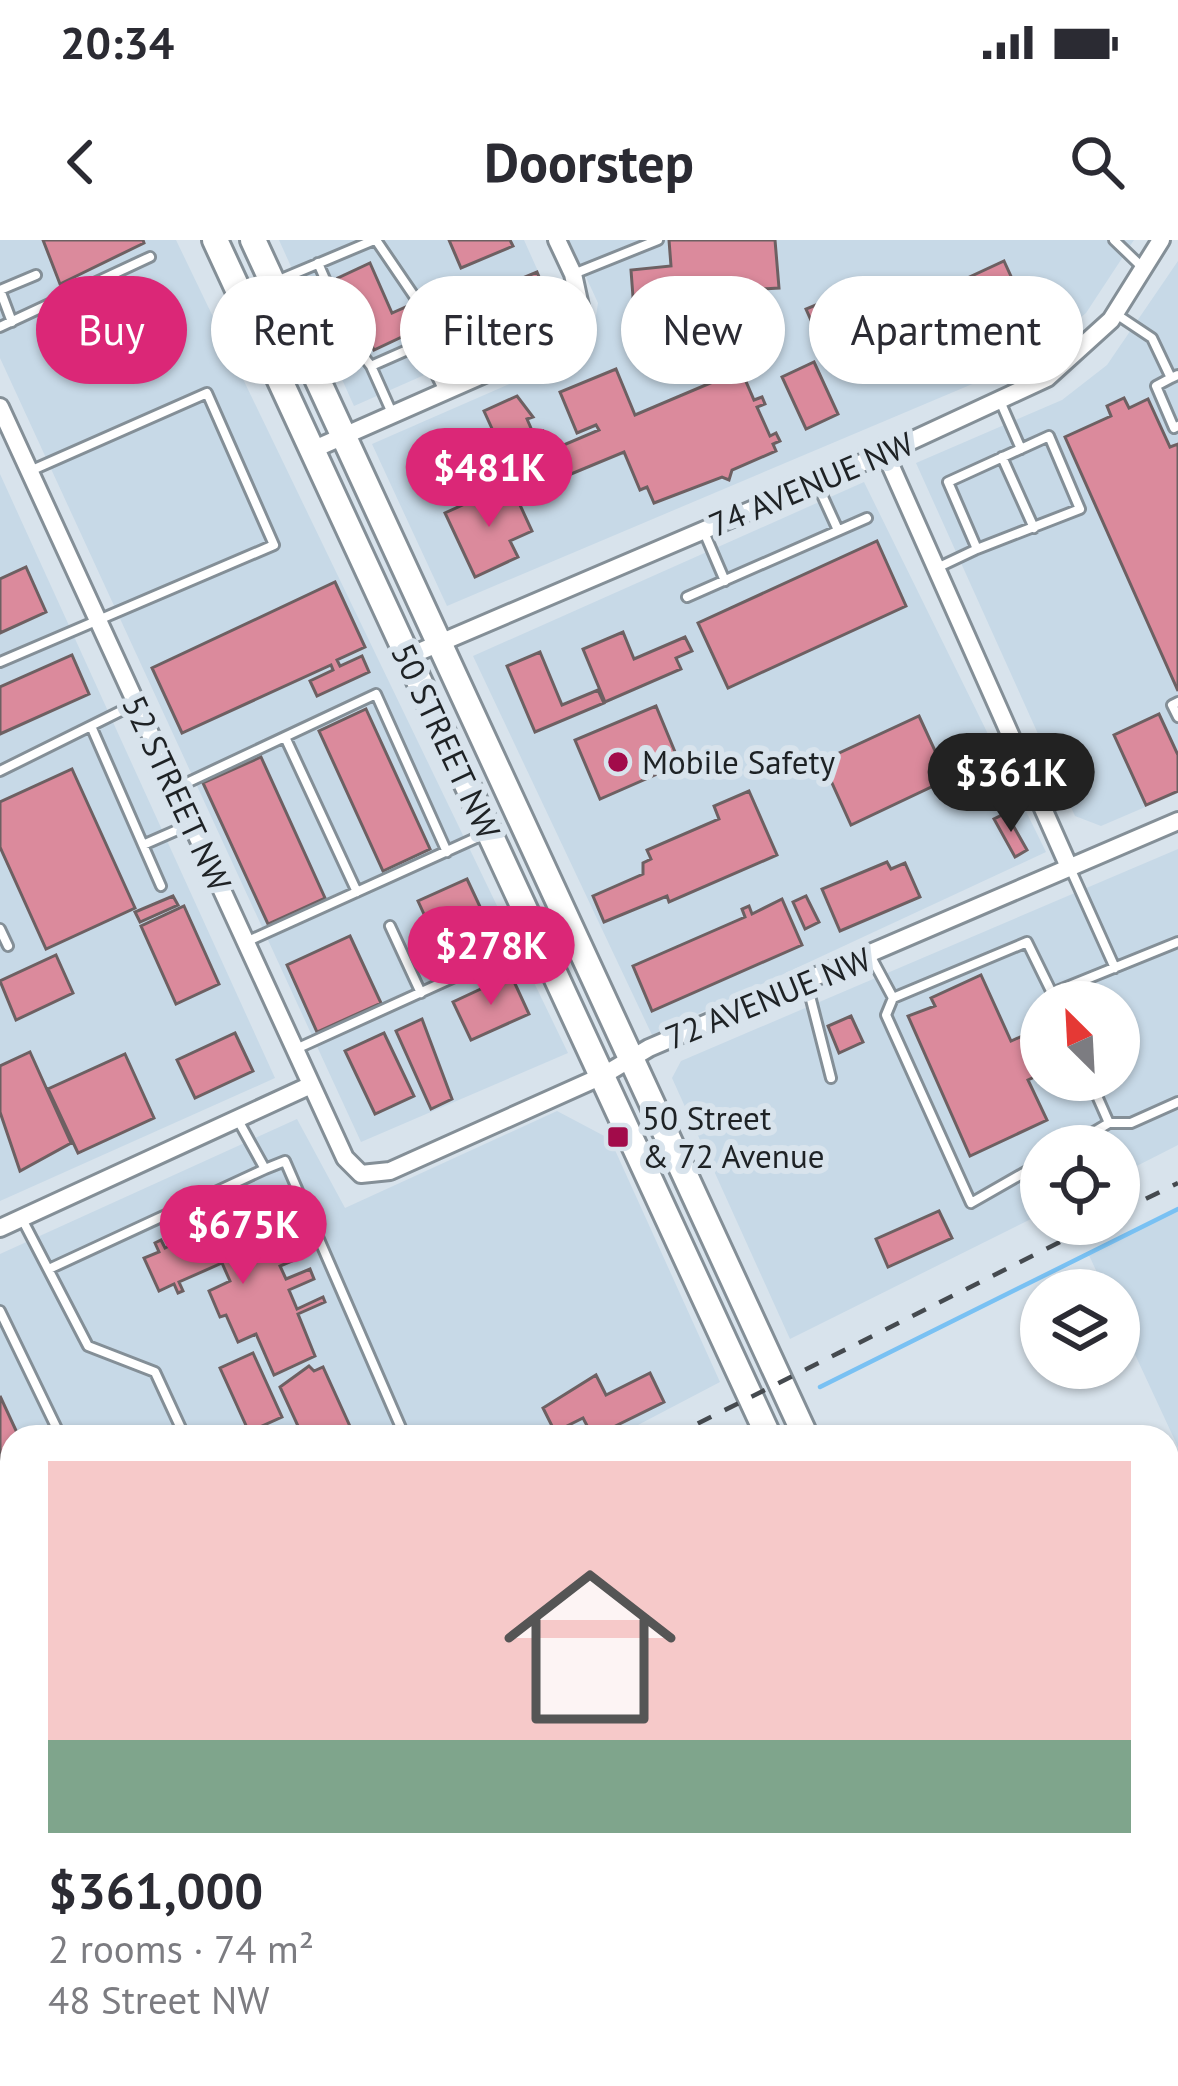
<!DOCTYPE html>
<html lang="en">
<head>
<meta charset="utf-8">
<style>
  :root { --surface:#fff; --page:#f2f2f3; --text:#2b2b33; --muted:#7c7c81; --accent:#db2777 }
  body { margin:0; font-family:"PT Sans",sans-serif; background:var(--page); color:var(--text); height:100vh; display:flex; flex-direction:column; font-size:45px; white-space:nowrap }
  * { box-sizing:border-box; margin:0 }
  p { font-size:39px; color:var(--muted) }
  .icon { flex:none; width:66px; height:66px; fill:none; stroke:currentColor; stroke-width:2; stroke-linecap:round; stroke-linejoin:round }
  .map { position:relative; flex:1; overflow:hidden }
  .sheet { position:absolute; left:0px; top:1185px; width:1179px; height:663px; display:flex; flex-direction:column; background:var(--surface); border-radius:36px 36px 0 0; box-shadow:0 3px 9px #0004 }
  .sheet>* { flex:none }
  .top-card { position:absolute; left:36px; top:36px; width:1107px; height:108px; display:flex; gap:24px }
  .needle { width:78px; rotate:336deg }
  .tools { position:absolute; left:1020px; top:741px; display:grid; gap:24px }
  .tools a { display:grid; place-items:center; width:120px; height:120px; border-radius:50%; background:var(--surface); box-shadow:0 3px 9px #0004; font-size:60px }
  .price { position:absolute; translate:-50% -102px; padding:0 27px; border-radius:42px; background:var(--accent); color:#fff; font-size:39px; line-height:78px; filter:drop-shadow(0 3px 6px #0008) }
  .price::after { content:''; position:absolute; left:50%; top:72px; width:36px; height:27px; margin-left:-18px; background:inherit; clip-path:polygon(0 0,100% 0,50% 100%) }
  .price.active { background:#222; color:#fff }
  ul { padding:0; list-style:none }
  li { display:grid; align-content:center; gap:24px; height:636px; padding:0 48px }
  li span { display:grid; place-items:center; height:372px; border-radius:0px; color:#555 }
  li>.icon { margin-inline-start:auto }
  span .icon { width:216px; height:216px; fill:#fffc; stroke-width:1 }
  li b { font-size:51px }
  .pill { padding:0 42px; border-radius:54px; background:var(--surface); box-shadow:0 3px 9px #0004; font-size:42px; line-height:108px }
  .pill.active { background:var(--accent); color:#fff }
  .status { display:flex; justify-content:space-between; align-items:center; height:84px; padding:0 60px; background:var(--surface); direction:ltr }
  .status svg { height:33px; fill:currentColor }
  header { display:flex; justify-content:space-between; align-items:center; height:156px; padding:0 48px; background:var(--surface); font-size:54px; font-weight:700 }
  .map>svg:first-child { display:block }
  .built { fill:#c7d9e7; fill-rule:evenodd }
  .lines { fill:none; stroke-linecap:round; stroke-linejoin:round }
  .stream { stroke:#79c1f3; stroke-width:4.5 }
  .building { fill:#db8a9c; stroke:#6d6062; stroke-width:3 }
  .service-casing { stroke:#848f97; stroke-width:14 }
  .minor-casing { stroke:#848f97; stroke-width:22 }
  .tertiary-casing { stroke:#848f97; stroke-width:27 }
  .secondary-casing { stroke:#848f97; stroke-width:30 }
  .service { stroke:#fff; stroke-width:8 }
  .minor { stroke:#fff; stroke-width:16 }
  .tertiary { stroke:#fff; stroke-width:21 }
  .secondary { stroke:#fff; stroke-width:24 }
  .rail { stroke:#454a4f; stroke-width:4.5; stroke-dasharray:15 15; stroke-linecap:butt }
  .poi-dot { fill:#a20b4a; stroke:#d8e3ec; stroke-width:4.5 }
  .labels { text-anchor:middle; stroke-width:12; stroke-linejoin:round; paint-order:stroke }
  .street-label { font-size:33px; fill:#1e2225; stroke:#d8e3ec }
  .poi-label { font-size:33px; fill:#1e2225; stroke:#d8e3ec; text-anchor:start }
</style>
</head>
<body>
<div class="status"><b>20:34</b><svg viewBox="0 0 49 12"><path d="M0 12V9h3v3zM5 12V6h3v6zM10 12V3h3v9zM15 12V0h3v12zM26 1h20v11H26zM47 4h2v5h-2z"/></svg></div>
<header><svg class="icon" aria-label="back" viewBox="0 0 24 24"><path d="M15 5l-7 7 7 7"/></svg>Doorstep<svg class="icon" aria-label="search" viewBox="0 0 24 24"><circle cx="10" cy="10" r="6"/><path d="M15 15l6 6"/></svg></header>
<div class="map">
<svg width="1178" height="1846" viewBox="0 0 1178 1846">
  <rect width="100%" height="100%" fill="#d8e3ec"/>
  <path class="built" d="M0,0H176L568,813L361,902L0,118Z
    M279,0H524L558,76L354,166Z
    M569,0H1134L1086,73L1029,120L447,366L372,204L564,120L593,95L598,63Z
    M1178,21V553L1101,586L1075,576L916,223L1062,160L1107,125Z
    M0,234L275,838L0,961Z
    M864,242L1046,612L652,795L473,416Z
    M1178,609V905L1119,935V906H1041V974L790,1099L672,838L681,821ZM1041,762H1119V840H1041Z
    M557,871L610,899L720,1142L615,1197H12V1552L0,1563V1014L297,879L345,968Z
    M1178,968V1207L1119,1080V1050H1105L1088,1013Z
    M1178,1512V1846H1165L1160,1836H1167V1517Z
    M12,1686V1836H366L344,1846H0V1701Z
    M526,1836H1014L1018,1846H503Z"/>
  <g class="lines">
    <path class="stream" d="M820,1147L1178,969
      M732,1197L736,1195
      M0,1591L12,1580"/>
  </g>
  <path class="building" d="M43,0H143L144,3L60,44Z
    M449,0H510L513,6L461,28Z
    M669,0H775L779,48L633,57L631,30L671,26Z
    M1004,21L1040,100L998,120L961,41Z
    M370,23L392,73L417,62L427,85L374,110L338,38Z
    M537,32L550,62L544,73L451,114L435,75Z
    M957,47L980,101L915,129L892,76Z
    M833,58L845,84L818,96L806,69Z
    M814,122L838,174L806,189L782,137Z
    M616,129L635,175L741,130L754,160L762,157L765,164L757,167L770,196L776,193L780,201L773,204L776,211L732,230L729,240L722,237L654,263L647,247L640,250L624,212L559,239L547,212L599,190L596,185L577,193L560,152Z
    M517,156L533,177L527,179L534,195L543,191L550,207L510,228L484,171Z
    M1124,158L1129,168L1148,159L1170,207L1178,204V451L1065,197L1111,176L1107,166Z
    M491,252L495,260L514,252L532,291L510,301L518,317L475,337L445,273Z
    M877,301L906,366L728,448L698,383Z
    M26,327L46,372L0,393V339Z
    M335,342L365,407L337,420L340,426L362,416L369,432L317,456L310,441L333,430L331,425L182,493L152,428Z
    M623,392L634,419L685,397L692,411L676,418L681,429L605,462L583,409Z
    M540,412L562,465L598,450L604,463L535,492L507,426Z
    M72,415L89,454L0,494V447Z
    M656,466L680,524L600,559L575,500Z
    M366,469L430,609L383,631L319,491Z
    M1159,474L1178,515V551L1146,565L1114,495Z
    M919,476L948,539L851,585L822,521Z
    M261,517L325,658L268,684L203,543Z
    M72,529L135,668L46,709L0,607V562Z
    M749,551L777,615L669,662L667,656L604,682L593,656L643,634V623L651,619L647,610L719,579L714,566Z
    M1006,573L1027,610L1015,617L994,579Z
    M887,622L891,629L905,623L920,657L840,691L822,649Z
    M467,639L482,671L493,681L499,709L450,731L418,661Z
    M173,656L178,665L140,682L135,672Z
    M806,656L819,682L805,689L793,662Z
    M782,659L802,705L652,771L633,726L745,677L742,669L749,666L752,674Z
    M184,666L219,744L176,764L141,686Z
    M350,696L381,763L317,792L287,725Z
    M56,715L73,753L16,780L0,741Z
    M511,735L529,774L471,800L453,762Z
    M981,735L1011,801L1036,790L1041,801V834L1028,840L1047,880L970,916L908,776L935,766L931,758Z
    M851,776L863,802L839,813L828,786Z
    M422,779L452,859L431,869L396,791Z
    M235,793L253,831L195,858L177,820Z
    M384,793L414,856L375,874L345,811Z
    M30,812L71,903L20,931L0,872V826Z
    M125,814L154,878L78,913L48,849Z
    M939,971L952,998L888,1027L876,999Z
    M229,975L233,984L249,977L261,1004L248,1015L250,1021L274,1010L278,1021L302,1011L304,1016L280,1026L286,1039L310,1029L314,1039L289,1050L297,1069L323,1057L325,1062L298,1074L315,1116L274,1135L256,1094L238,1102L226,1075L220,1077L209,1051L230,1041L222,1023L179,1042L183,1051L178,1053L174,1044L159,1051L144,1018L159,1012L155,1003L161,1000L165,1008Z
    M253,1113L282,1177L249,1192L220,1128Z
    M309,1126L314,1131L323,1127L353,1193L303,1197L280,1147Z
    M650,1133L664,1162L593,1197L583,1178L555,1192L543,1168L596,1135L606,1155Z
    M0,1156L19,1197H12V1264L0,1270Z
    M1178,1579V1749L1167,1729V1583Z
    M12,1806V1836H100L104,1846H0V1811Z
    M172,1836H256L234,1846H176Z
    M569,1836H683L687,1846H573Z
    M850,1836H958L962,1846H854Z"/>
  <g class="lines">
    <g class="service-casing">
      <path id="service" d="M376,0L429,78L431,88L421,104
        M1114,0L1143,28
        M318,23L335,62
        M576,33L658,0
        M279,40L374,0
        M0,50L36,35
        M0,50L12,82
        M1116,74L1152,98L1171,138L1178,135
        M336,75L335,62L345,71
        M0,87L150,17
        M354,89L361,113
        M318,133L361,113L371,126
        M1171,138L1156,146L1174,188L1178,186
        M1000,161L1021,209
        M392,173L371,126L421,104L443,149
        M1049,196L1080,269L977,309L948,242Z
        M1002,217L1034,288
        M817,244L838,290
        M704,292L725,341
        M939,327L977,309
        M687,357L867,278
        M0,422L274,305L207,153L30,231
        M1178,462L1172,465L1178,477
        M91,486L161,646
        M285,497L357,652
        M0,531L135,464
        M176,548L376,454L447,612
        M143,605L191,584
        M1070,628L1115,728
        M390,686L421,753
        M0,689L8,706
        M246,702L487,593
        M871,717L893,758L886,775L971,963L1041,923
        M807,744L831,838
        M893,758L1027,702L1052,753
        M1056,762L1052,753L1178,702
        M296,809L534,701
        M1109,883H1131L1178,862
        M1070,906L1109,883L1090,840
        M265,929L285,921L405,1197
        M22,979L88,1106L155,1132L185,1197
        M49,1029L265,929L239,882
        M0,1071L61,1197
        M0,1456L12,1451
        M0,1767L12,1762
        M1167,1798L1178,1821
        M112,1836L117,1846
        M150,1836L154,1846
        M361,1836L365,1846
        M481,1836L486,1846
        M300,1846L323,1836"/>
    </g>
    <g class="minor-casing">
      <path id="minor" d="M0,167L345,918L361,934L390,931L602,836L649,808L1178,581
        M312,210L571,96L583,80L573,34L557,0
        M885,213L1069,627
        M407,417L885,213L1047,138L1111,80L1161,0
        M0,988L311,845
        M1132,1836L1137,1846"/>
    </g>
    <g class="tertiary-casing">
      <path id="tertiary" d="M1167,1487L1178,1482
        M429,1846L451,1836"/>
    </g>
    <g class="secondary-casing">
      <path id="secondary" d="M215,0L769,1197
        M253,0L806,1197
        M1058,1836L1062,1846
        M1092,1836L1097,1846"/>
    </g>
    <use href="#service" class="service"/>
    <use href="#minor" class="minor"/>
    <use href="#tertiary" class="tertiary"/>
    <use href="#secondary" class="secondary"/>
    <path class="rail" d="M1119,972L1178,943
      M671,1197L1096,984
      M0,1624L12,1612"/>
  </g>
  <g class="poi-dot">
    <circle cx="618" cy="522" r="12"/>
    <rect x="606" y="885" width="24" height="24" rx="6"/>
  </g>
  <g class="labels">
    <g class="street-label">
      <text transform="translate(811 244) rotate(-23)" y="12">74 AVENUE NW</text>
      <text transform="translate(446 501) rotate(65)" y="12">50 STREET NW</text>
      <text transform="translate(177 553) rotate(65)" y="12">52 STREET NW</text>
      <text transform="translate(768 758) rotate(-22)" y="12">72 AVENUE NW</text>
    </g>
    <g class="poi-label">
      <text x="642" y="534">Mobile Safety</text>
      <text x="642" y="890">50 Street<tspan x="642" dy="38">&amp; 72 Avenue</tspan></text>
    </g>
  </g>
</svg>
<div class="tools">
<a><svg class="needle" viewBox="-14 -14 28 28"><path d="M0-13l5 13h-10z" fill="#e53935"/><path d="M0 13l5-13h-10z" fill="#7c7c81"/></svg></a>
<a><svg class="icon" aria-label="locate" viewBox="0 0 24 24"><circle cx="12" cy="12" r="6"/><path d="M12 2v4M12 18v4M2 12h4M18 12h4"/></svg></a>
<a><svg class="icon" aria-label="layers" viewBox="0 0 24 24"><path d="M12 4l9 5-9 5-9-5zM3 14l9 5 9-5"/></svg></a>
</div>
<b class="price" style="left:489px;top:290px">$481K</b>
<b class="price active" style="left:1011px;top:595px">$361K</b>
<b class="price" style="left:491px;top:768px">$278K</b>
<b class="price" style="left:243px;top:1047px">$675K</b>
<div class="top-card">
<a class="pill active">Buy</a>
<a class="pill">Rent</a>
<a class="pill">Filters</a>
<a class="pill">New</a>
<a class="pill">Apartment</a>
</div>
<section class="sheet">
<ul>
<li><span style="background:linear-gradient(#f6c9c9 75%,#7fa58c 0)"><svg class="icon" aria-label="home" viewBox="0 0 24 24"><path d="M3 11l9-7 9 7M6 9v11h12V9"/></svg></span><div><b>$361,000</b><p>2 rooms · 74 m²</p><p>48 Street NW</p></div></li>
</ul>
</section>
</div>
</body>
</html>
